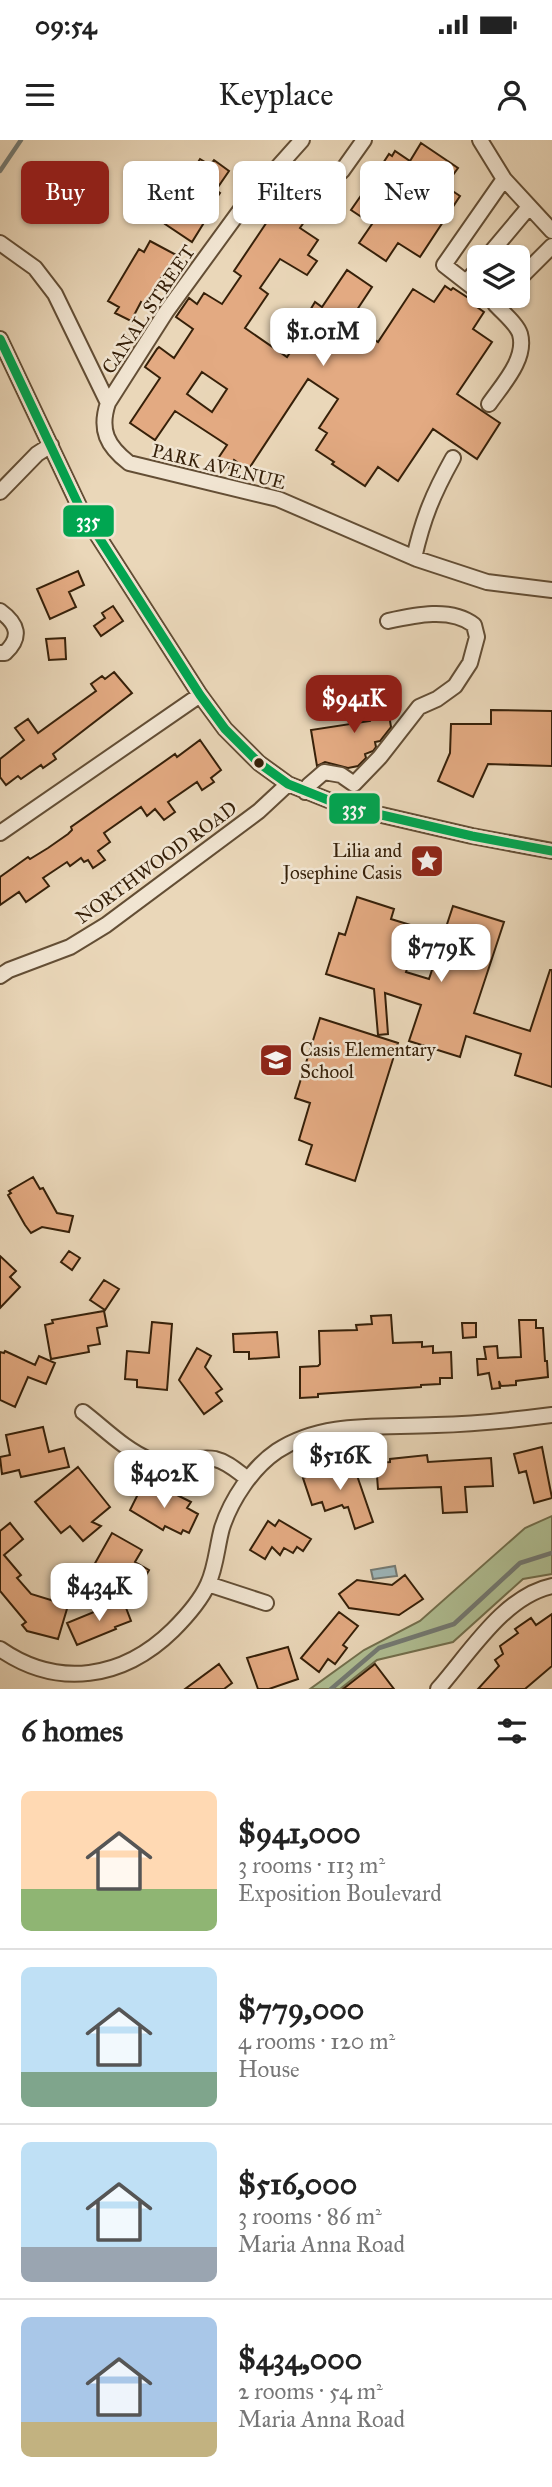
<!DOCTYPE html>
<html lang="en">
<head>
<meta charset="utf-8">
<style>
  :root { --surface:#fff; --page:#f6f6f6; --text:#222; --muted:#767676; --line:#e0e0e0; --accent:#8f2418 }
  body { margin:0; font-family:"IM FELL Great Primer",serif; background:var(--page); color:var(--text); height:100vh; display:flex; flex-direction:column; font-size:26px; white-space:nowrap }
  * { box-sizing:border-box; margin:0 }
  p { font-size:23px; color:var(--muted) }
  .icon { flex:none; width:38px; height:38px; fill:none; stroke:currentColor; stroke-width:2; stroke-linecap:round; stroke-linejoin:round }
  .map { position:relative; height:1549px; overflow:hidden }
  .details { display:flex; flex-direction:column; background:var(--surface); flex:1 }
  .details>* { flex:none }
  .top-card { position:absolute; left:21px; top:21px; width:511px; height:63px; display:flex; gap:14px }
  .controls { position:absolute; left:467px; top:105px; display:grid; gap:14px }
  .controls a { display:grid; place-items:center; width:63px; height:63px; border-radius:10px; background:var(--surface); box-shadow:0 2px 5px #0004; font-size:35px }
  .price { position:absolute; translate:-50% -60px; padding:0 16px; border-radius:14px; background:#fff; color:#222; font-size:23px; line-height:46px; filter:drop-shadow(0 2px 4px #0008) }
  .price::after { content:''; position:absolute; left:50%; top:42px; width:21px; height:16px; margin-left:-10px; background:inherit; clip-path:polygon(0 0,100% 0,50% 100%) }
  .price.selected { background:var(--accent); color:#fff }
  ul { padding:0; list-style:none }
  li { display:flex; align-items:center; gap:21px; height:175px; padding:0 21px }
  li+li { border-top:2px solid var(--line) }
  li span { display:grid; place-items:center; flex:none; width:196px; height:140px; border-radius:10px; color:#555 }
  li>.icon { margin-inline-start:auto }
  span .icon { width:84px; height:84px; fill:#fffc; stroke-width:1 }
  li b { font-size:30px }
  h2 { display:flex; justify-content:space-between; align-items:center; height:84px; padding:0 21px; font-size:30px }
  .chip { padding:0 24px; border-radius:10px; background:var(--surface); box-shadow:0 2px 5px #0004; font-size:24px; line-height:63px }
  .chip.selected { background:var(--accent); color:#fff }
  .status { display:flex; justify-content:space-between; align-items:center; height:49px; padding:0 35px; background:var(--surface); direction:ltr }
  .status svg { height:19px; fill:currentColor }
  header { display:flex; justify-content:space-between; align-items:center; height:91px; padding:0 21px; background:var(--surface); font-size:32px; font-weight:600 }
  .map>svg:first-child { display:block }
  .green { fill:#b0bf94; stroke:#73704e; stroke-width:2 }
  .water { fill:#9db7bb; stroke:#747b74; stroke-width:2 }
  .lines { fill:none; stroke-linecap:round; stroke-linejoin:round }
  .stream { stroke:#747b74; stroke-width:4.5 }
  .building { fill:#e3aa82; stroke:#362009; stroke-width:2; fill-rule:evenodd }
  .minor-casing { stroke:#634e35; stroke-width:18 }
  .minor { stroke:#f1e5d2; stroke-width:14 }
  .bus-1-casing { stroke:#f1e5d2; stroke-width:14 }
  .bus-1 { stroke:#00a651; stroke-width:9 }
  .bus-dot { fill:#362009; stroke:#f1e5d2; stroke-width:2.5 }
  .labels { text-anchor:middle; stroke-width:5; stroke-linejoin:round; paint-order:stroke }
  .street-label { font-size:19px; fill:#362009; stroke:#f1e5d2 }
  .poi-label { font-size:19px; fill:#362009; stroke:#f1e5d2; text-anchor:end }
  .line-badge { stroke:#f1e5d2; stroke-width:2.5 }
  .badge-label { font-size:19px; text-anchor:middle; font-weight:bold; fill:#fff }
</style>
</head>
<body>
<div class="status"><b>09:54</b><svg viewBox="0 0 49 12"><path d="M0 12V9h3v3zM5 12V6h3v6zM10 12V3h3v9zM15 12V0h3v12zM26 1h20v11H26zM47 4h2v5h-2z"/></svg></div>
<header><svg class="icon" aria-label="menu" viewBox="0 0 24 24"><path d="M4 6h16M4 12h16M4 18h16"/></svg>Keyplace<svg class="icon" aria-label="person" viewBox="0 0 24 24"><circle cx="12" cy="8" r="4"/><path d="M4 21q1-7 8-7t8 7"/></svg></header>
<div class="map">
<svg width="552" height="1549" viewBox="0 0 552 1549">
  <rect width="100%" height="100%" fill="#ead7b9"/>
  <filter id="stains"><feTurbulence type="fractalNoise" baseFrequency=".00286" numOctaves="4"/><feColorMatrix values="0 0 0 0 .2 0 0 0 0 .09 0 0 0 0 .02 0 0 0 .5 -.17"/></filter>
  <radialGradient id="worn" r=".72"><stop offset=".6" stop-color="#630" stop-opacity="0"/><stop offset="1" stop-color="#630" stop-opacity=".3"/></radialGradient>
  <path class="green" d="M552,1376V1434L523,1439L453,1502L377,1520L340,1549H310L364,1510L420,1481L525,1388Z"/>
  <path class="water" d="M395,1426L397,1436L373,1439L371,1430Z"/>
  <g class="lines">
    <path class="stream" d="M0,31L21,0
      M331,1549L379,1508L454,1484L520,1423L552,1413"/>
  </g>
  <path class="building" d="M421,3L458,28L445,46L460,56L420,117L398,103L386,121L359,103L372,84L351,70L369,44L363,40L370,31L376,34L389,14L392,16L395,11L410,21Z
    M200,19L210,25L214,20L229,31L216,50L220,53L202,79L205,81L192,102L165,84L172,74L168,70Z
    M285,55L311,72L300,88L318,100L308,115L317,121L307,135L280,119L260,148L268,154L245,188L287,217L315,176L309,172L315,162L322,167L347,130L372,147L349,182L378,202L413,149L434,162L445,146L451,150L453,148L479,165L477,167L484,172L473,189L492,202L457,254L500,283L477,319L433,289L398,341L378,327L365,346L332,324L334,322L316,310L327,293L319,288L338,259L308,239L248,330L234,320L229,328L217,320L227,305L175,271L155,300L130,283L160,238L145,227L157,209L159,207L174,218L193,189L176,177L189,158L197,164L204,153L222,164L241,136L234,131ZM202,232L227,249L212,272L187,254Z
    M150,101L178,116L166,138L162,136L146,165L141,162L131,181L115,173L119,167L108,161L139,109L144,112Z
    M78,431L84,445L69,452L76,467L50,479L37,449Z
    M113,466L123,481L101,496L94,486L105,478L102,473Z
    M65,498L66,519L49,520L46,499Z
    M114,532L132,553L53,614L56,619L43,628L41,625L21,639L18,636L6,645L0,637V619L24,600L15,588L28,579L38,593L96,551L91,544L102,536L105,539Z
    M385,549L391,587L380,601L375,602L376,607L373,611L365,614L366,618L358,626L348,628L325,622L317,626L311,590L370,581L365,553Z
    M491,570L552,571V626L488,624L473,657L438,641L450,613L451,584H491Z
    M200,600L221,630L211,638L214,642L202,650L197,642L168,662L175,672L164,680L155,669L147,676L141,667L104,693L110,702L98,711L105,720L93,728L88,720L84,722L81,718L70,726L67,722L43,738L49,746L26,762L19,752L0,765V737L28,717L30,719L48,708L68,694L72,690L71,687L175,614L177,617Z
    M357,757L394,769L391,779L420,788L406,832L429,839L453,766L504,782L474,873L530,891L550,830H552V947L515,935L521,914L466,896L460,917L409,901L421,865L385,853L388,894L378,895L374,849L326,834L339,793L345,795Z
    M320,878L398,903L355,1041L306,1024L312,1005L299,1000L310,963L295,958Z
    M33,1037L40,1049L43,1048L57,1073L73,1076L69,1092L42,1087L31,1093L25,1085L8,1055L11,1053L9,1051Z
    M69,1111L80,1118L72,1130L61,1122Z
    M0,1116L16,1131L10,1137L20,1147L0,1168Z
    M104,1140L119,1149L105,1170L90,1160Z
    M104,1171L107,1186L97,1188L100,1204L88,1206L89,1212L51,1219L45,1185L53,1183L52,1180Z
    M391,1175L393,1203L422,1202V1207L433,1206V1213L451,1212L452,1238H440V1244L421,1245V1247L318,1254V1257L300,1258V1227L318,1226L320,1224L319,1191L357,1190L356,1185L372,1184L371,1176Z
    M519,1180H536V1188H543L545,1221H547L548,1237L516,1241V1245L501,1246L499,1241L500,1248L492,1249L489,1233L478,1235L477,1219H486L484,1207L497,1206L498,1218L521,1217Z
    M152,1182L172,1184L167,1250L137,1247V1240L125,1239L127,1211L149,1213Z
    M462,1183H476V1197L463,1198Z
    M277,1192L279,1217L249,1219V1212H234L233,1194Z
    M197,1208L211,1216L205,1227L222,1249L216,1253L222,1261L204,1274L179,1240Z
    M5,1211L35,1225L39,1216L55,1223L46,1244L28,1237L15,1267L0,1260V1212L4,1213Z
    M43,1287L49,1312L64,1308L69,1327L21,1337L19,1330L2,1334L0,1317L10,1315L6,1295Z
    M542,1307L552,1358L534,1363L526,1331L519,1333L514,1314Z
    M427,1315L428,1322L491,1318L493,1346L465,1347L467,1372L443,1373L441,1347L378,1349L376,1323L390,1322V1319Z
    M352,1321L373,1382L355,1389L348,1367L344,1368L342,1365L325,1371L322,1362L312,1365L303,1338Z
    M78,1327L110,1367L92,1382L101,1386L83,1401L70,1386L61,1393L35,1362Z
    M143,1344L161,1353L165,1349L191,1362L187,1368L198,1374L189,1393L183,1390L181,1394L165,1386L163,1390L130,1370Z
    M279,1380L311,1399L303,1411L297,1407L293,1413L284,1408L280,1415L272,1407L265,1419L250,1410L268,1381L275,1386Z
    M10,1383L23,1399L4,1415L21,1435L17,1438L31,1454L54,1461L61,1438L75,1442L58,1499L27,1491L22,1485L26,1482L0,1451V1391Z
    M112,1393L142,1410L135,1422L149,1430L137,1451L113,1437L119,1452L89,1434Z
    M405,1435L423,1459L399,1475L349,1468L339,1454L357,1440L392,1445Z
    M123,1460L131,1481L115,1487L116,1489L77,1505L67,1483Z
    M339,1472L358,1486L343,1505L347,1508L335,1524L328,1519L319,1532L301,1518Z
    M552,1474V1526L525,1549H478L499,1526L495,1520L503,1514L500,1506L518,1493L515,1489L531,1478L536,1485Z
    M288,1507L298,1539L269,1549H258L247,1518Z
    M219,1524L232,1543L224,1549H185Z
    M375,1524L394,1549H343L361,1535Z"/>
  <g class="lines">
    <g class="minor-casing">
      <path id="minor" d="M480,0L504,39L552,91
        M342,31L364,0
        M0,103L35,128L55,154L108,263C99,290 107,306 129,323L278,359L417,419L487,442L552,450
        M487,117L529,67
        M518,140L552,106
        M466,142L480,127
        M480,153L444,125L504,39
        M0,199L80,368L200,555L225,589L259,623L288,644L343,666L472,696L552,711
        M108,263L166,172L244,65L302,0
        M489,264C502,245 527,219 520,194C517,184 502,172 495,164
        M0,352L37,314L51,305
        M414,418C423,378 433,354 453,318
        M0,471C18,484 22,497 5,513H0
        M305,652L309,645L324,632L341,635L354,644L380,617L419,567L437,559L455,546L470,523L477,497L474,485C451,467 415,475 388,481
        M0,693L200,555
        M0,836L9,830L70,807L106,785L259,671L288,644
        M83,1272C104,1288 125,1310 150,1320C171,1328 194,1315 215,1319C228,1322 238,1332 248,1339
        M208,1444L266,1463
        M0,1509C58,1549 123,1539 173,1490C186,1477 200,1462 208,1444C216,1427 217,1406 222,1388C231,1360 252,1328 277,1311C324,1280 382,1288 436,1285C475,1284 514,1280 552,1275
        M438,1549C469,1514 504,1456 552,1446"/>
    </g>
    <use href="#minor" class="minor"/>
    <g class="bus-1-casing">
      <path id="bus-1" d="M0,199L80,368L200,555L225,589L259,623L288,644L343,666L472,696L552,711"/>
    </g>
    <use href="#bus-1" class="bus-1"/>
  </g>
  <defs>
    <g id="sight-square" transform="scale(1.75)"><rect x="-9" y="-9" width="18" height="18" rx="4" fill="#8f2418" stroke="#f1e5d2"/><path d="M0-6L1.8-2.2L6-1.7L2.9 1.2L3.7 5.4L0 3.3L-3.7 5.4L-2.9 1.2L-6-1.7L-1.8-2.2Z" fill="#fff"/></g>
    <g id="school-square" transform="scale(1.75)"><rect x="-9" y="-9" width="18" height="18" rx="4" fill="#8f2418" stroke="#f1e5d2"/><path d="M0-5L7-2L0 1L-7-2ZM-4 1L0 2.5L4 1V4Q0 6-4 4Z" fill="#fff"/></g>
  </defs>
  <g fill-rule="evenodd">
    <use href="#sight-square" x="427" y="721"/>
    <use href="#school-square" x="276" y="920"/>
  </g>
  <circle class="bus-dot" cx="259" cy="623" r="6"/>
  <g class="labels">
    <g class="street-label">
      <text transform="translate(148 169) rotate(-56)" y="7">CANAL STREET</text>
      <text transform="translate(219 326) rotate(14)" y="7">PARK AVENUE</text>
      <text transform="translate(156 722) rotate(-36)" y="7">NORTHWOOD ROAD</text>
    </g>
    <g class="poi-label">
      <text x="402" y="717">Lilia and<tspan x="402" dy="22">Josephine Casis</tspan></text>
      <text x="300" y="916" text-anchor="start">Casis Elementary<tspan x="300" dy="22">School</tspan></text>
    </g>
  </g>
  <g class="line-badge">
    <rect x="62" y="364" width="53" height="34" rx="7" fill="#00a651"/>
    <rect x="328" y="652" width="53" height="33" rx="7" fill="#00a651"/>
  </g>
  <g class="badge-label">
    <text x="88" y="387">335</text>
    <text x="354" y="675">335</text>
  </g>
  <rect width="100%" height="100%" filter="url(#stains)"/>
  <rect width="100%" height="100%" fill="url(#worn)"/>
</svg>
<div class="controls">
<a><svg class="icon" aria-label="layers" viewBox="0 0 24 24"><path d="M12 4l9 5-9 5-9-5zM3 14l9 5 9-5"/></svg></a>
</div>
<b class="price" style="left:323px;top:228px">$1.01M</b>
<b class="price selected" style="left:354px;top:595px">$941K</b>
<b class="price" style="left:441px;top:844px">$779K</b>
<b class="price" style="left:340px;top:1352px">$516K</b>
<b class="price" style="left:164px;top:1370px">$402K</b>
<b class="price" style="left:99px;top:1483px">$434K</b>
<div class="top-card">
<a class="chip selected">Buy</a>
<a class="chip">Rent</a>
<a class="chip">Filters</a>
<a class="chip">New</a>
</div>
</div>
<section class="details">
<h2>6 homes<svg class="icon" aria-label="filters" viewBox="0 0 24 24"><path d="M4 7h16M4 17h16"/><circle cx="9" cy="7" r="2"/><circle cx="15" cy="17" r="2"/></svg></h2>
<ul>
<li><span style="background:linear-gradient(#ffd9b3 70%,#8fb573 0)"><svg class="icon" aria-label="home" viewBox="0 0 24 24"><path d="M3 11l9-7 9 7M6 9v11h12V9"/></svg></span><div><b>$941,000</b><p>3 rooms · 113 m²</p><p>Exposition Boulevard</p></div></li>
<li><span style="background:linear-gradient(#bfe0f5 75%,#7fa58c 0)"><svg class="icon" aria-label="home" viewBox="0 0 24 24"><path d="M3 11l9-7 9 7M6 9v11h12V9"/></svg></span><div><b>$779,000</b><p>4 rooms · 120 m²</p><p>House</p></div></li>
<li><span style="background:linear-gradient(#bfe0f5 75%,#9aa5b1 0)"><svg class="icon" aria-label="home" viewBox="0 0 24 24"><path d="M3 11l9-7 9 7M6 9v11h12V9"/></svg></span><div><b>$516,000</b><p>3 rooms · 86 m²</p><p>Maria Anna Road</p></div></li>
<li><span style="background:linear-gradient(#a9c7e8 75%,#c2b280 0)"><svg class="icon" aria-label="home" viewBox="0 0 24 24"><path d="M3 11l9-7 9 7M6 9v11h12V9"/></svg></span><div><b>$434,000</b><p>2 rooms · 54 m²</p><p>Maria Anna Road</p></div></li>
</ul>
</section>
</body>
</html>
